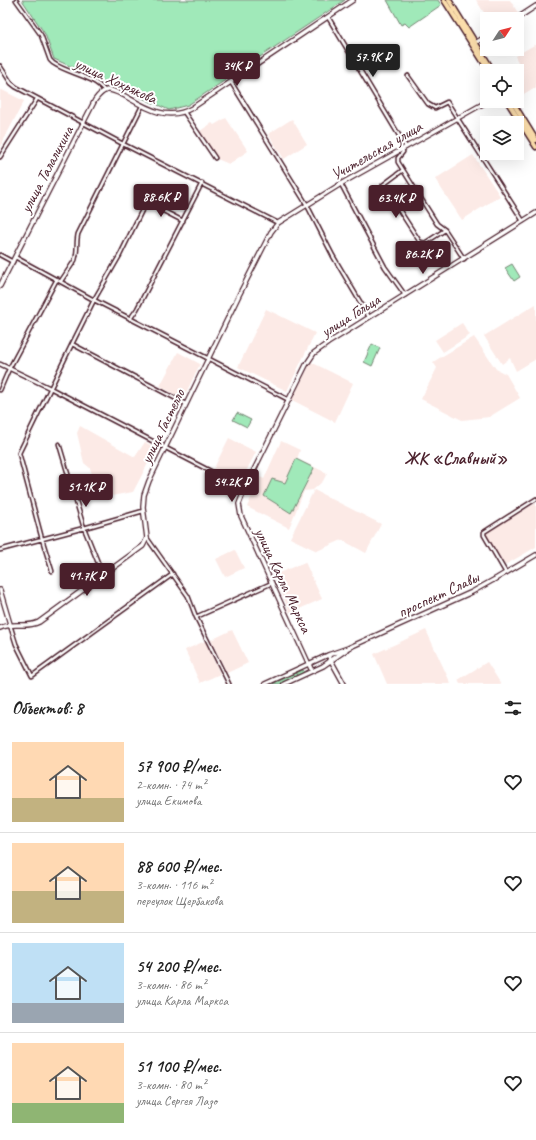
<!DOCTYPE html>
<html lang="ru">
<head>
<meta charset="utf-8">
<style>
  :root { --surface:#fff; --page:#f2f2f2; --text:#222; --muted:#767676; --line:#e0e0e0; --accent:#4a1f2b }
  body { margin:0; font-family:Caveat,sans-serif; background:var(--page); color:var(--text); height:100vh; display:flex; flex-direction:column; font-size:15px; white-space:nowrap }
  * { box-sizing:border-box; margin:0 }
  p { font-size:13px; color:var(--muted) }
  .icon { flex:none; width:22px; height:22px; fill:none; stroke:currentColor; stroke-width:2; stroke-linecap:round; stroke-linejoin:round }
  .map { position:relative; height:684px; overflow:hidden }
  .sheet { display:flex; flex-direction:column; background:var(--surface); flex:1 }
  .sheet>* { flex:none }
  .needle { width:26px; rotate:54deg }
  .fabs { position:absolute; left:480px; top:12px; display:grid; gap:8px }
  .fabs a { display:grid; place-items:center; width:44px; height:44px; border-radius:0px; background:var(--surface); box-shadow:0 4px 16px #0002; font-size:20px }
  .price { position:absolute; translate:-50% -34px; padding:0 9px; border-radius:4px; background:var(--accent); color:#fff; font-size:13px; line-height:26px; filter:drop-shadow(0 1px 2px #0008) }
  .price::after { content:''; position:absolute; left:50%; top:24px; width:12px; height:9px; margin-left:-6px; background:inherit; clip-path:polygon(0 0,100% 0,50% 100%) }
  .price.selected { background:#222; color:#fff }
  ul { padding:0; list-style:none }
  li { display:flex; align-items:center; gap:12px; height:100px; padding:0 12px }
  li+li { border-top:1px solid var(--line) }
  li span { display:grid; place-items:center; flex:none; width:112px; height:80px; border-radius:0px; color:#555 }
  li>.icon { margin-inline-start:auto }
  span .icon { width:48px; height:48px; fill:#fffc; stroke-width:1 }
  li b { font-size:17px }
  h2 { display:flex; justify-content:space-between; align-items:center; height:48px; padding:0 12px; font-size:17px }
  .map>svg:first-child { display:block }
  .built { fill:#fceae6 }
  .green { fill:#a0e9b9; stroke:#758472 }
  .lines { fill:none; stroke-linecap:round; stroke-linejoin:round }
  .street-casing { stroke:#4a1f2b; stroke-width:5.5 }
  .secondary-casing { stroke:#4a1f2b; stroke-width:6 }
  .primary-casing { stroke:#4a1f2b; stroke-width:7 }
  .street { stroke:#fff; stroke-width:2.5 }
  .secondary { stroke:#fff; stroke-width:3.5 }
  .primary { stroke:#fbddab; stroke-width:4 }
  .labels { text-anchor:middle; stroke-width:4; stroke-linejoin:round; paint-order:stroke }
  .street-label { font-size:16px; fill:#4a1f2b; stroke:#fff }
  .neighbourhood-label { font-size:17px; font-weight:bold; fill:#4a1f2b; stroke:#fff }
</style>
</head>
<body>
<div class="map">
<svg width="536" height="684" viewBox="0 0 536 684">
  <rect width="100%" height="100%" fill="#fff"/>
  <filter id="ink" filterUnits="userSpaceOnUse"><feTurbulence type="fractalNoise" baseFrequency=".025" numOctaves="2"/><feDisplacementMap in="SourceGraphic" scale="8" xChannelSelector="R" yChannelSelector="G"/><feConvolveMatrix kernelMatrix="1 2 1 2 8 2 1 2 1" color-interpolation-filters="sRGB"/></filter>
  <g filter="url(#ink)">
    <path class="built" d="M476,0H510L518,13L509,19H488Z
      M536,44V89L534,88L520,96L517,91V71H507L519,64L515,56Z
      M0,89L24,101L0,147Z
      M226,118L248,151L229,164L217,159L200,131L212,123L214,125Z
      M292,119L307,144L284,159L268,134Z
      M473,155L500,196L462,220L435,179Z
      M536,304V359L516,371L510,358L502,364L484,336Z
      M266,309L315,333L287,391L238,367Z
      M462,323L470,335L443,352L435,340Z
      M474,337L496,369L506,374L520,398L489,417L462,420L421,399L437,368L433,362Z
      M178,352L200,364L183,399L160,386Z
      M311,362L353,383L335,422L292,400Z
      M80,426L135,457L145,442L156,448L133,492L100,498L90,468L84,463L77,433Z
      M229,438L256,452L240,483L213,470Z
      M281,441L300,450L297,459L327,473L323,481L313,490L304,491L289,528L247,507L260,477L264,479Z
      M314,490L381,524L366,553L342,540L317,551L290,538Z
      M536,503V547L505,565L485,533Z
      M235,550L244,568L225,577L216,559Z
      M305,562L322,599L290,613L274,575Z
      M232,630L248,663L227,673L211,640Z
      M426,630L451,684H387L374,654Z
      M205,641L220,674L200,683L185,650Z
      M487,662L501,684H460L458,680Z"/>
    <path class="green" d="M22,0H345L188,105L169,110L54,59L45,34Z
      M387,0H438L441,5L409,27L405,23L401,25Z
      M512,264L520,277L514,281L505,268Z
      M372,344L380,348L372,366L364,362Z
      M237,413L251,420L247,427L233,420Z
      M296,459L314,468L291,513L264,496L272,479L285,483Z
      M303,670L305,673L281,684H272Z"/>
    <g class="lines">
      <g class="street-casing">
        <path id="street" d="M16,0L41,35L50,60L53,63C69,74 92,75 105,91
          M328,17L406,147
          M0,66L11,83L16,87L123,144L278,223
          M408,76L428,104L435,108L447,102L523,221
          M231,82L307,205L333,256L369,317
          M184,112L215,158
          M402,149L403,152L398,158V162L437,224L445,230L464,259
          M0,157L37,99
          M403,170L383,185L420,242L425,243L445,230
          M341,184L385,267L405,295
          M0,255L13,262
          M15,257L94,300L289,400
          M61,281L75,260C78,251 76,242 78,234L142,106
          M130,319L137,309L202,183
          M72,344L186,404
          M0,364L50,388L245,489
          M0,390L9,369L57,279
          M59,444L84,528L103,575
          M147,538L188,596L196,617L229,684
          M0,550L84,528L143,511
          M52,571L42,539L19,453L72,344L94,300L120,255L146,202L183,221
          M506,573L484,535V532L536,499
          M196,617L272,583
          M10,625L16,644L32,676L173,574"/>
      </g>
      <g class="secondary-casing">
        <path id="secondary" d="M516,19L536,6
          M475,43L487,36
          M0,286L95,100C98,96 102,91 107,90C113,89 120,94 125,96C146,108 168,122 192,108L353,0
          M0,590L10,624
          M0,628C14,621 25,629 39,622L143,546L147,538L143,507L144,495L149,481L239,295L271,232L278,223L344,182L488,101
          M328,655L344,684
          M312,671L241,516L239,504L246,486L306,365L314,353L328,343L536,213
          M265,684L328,655L348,648L472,592L497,578L536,555
          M284,684L323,666L346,650"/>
      </g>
      <g class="primary-casing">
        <path id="primary" d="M444,0L489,71
          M449,0L493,71
          M507,101L536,147
          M512,101L536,140"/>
      </g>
      <use href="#street" class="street"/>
      <use href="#secondary" class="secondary"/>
      <use href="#primary" class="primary"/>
    </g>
  </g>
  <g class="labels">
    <g class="street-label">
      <text transform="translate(116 80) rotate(25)" y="6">улица Хохрякова</text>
      <text transform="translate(376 150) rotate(-30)" y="6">Учительская улица</text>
      <text transform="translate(46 169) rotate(-62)" y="6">улица Талалихина</text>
      <text transform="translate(350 315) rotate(-32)" y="6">улица Гольца</text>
      <text transform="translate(162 426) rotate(-64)" y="6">улица Гастелло</text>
      <text transform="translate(284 580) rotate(65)" y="6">улица Карла Маркса</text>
      <text transform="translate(438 594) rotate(-25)" y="6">проспект Славы</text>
    </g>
    <g class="neighbourhood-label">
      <text x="456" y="464">ЖК «Славный»</text>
    </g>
  </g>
</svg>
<div class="fabs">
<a><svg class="needle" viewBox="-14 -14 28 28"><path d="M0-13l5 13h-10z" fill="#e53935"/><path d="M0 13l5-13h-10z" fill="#767676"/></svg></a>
<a><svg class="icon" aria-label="locate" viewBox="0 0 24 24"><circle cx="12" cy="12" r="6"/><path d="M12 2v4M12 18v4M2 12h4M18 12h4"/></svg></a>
<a><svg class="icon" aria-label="layers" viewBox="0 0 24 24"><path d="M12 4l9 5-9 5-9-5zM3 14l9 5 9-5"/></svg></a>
</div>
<b class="price selected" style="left:373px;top:78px">57.9K ₽</b>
<b class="price" style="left:237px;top:87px">34K ₽</b>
<b class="price" style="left:161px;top:218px">88.6K ₽</b>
<b class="price" style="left:396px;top:219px">63.4K ₽</b>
<b class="price" style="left:423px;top:275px">86.2K ₽</b>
<b class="price" style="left:232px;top:503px">54.2K ₽</b>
<b class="price" style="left:86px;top:508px">51.1K ₽</b>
<b class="price" style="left:87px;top:597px">41.7K ₽</b>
</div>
<section class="sheet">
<h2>Объектов: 8<svg class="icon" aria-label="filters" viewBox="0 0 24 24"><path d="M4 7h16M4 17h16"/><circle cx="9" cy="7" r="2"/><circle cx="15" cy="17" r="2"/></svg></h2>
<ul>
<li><span style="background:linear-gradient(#ffd9b3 70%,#c2b280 0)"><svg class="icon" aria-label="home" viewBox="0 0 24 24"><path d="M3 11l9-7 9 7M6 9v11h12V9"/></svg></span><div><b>57 900 ₽/мес.</b><p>2-комн. · 74 m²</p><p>улица Екимова</p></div><svg class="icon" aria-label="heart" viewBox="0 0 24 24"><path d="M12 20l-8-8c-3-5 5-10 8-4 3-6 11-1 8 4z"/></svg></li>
<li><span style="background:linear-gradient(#ffd9b3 60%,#c2b280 0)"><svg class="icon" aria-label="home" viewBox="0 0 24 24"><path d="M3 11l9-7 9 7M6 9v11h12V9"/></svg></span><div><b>88 600 ₽/мес.</b><p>3-комн. · 116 m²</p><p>переулок Щербакова</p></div><svg class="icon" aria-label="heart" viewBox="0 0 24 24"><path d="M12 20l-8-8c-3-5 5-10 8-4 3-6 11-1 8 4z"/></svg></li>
<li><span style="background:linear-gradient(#bfe0f5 75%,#9aa5b1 0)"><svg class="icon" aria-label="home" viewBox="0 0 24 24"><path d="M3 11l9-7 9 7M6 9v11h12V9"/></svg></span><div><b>54 200 ₽/мес.</b><p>3-комн. · 86 m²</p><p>улица Карла Маркса</p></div><svg class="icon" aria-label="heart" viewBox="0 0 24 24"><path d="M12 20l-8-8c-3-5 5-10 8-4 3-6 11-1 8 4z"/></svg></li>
<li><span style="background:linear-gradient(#ffd9b3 75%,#8fb573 0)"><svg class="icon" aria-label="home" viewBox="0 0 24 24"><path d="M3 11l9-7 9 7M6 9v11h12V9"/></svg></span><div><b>51 100 ₽/мес.</b><p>3-комн. · 80 m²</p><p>улица Сергея Лазо</p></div><svg class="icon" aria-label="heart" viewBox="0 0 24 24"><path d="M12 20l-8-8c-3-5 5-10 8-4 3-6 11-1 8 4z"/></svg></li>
</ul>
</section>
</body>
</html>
